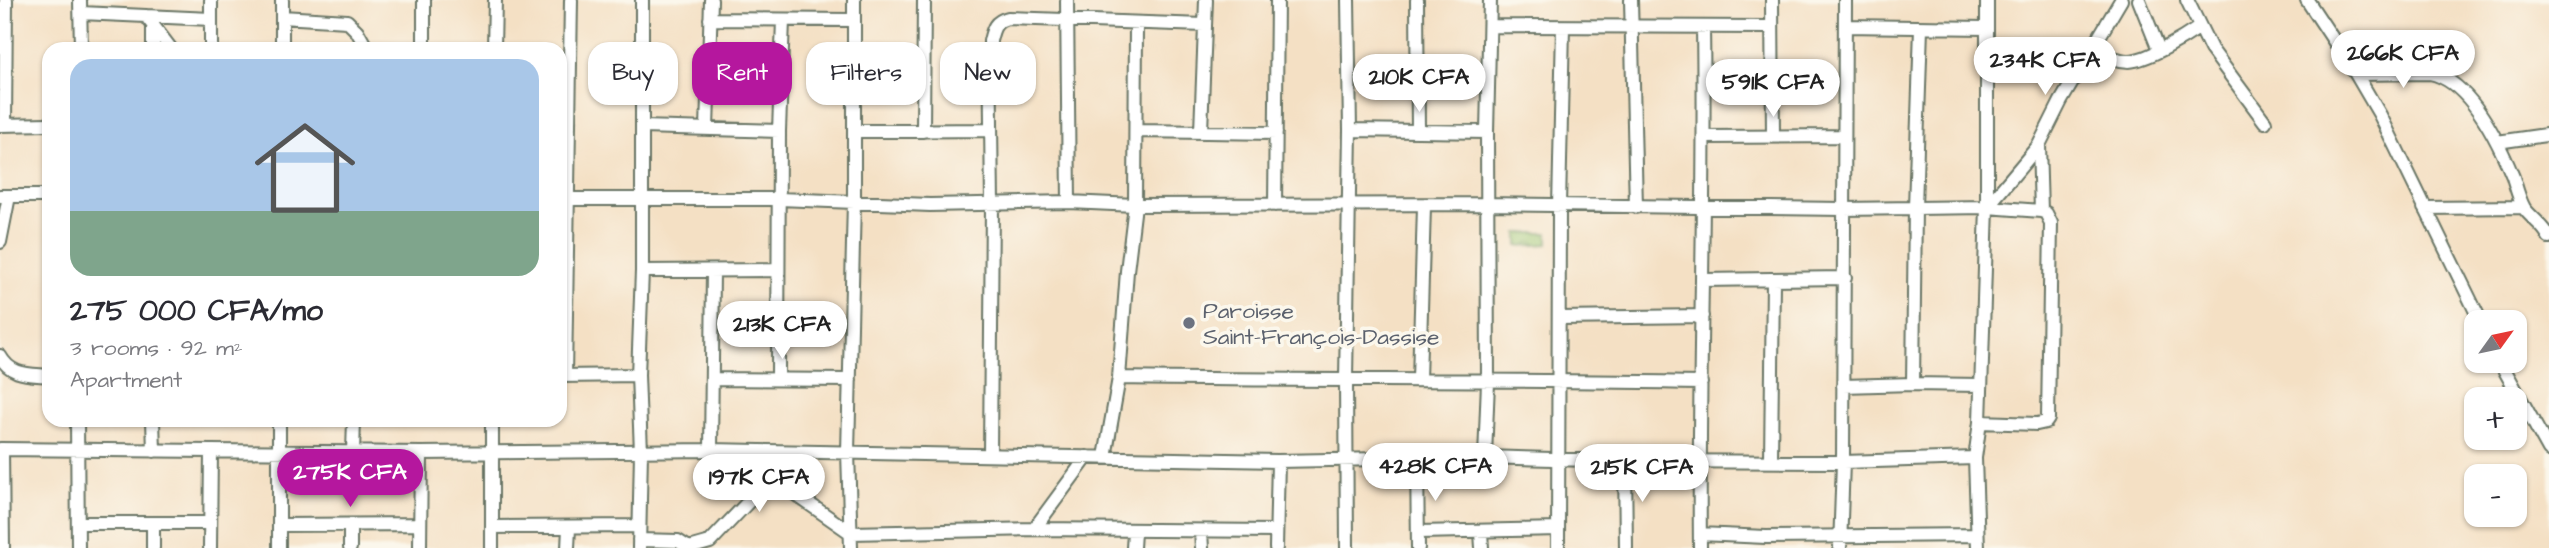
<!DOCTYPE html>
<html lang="en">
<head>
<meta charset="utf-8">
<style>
  :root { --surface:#fff; --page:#f7f7f7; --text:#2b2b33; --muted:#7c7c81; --accent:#b5179e }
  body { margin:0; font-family:"Architects Daughter",sans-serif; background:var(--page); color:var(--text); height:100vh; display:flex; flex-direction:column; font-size:26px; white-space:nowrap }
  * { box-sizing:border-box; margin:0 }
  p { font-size:23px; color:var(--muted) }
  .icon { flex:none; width:38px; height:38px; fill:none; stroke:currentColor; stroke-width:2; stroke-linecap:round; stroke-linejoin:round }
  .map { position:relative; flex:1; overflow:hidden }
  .panel { position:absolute; left:42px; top:42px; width:525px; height:385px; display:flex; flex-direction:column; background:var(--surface); border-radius:21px; box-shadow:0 2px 5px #0004 }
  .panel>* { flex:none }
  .hud { position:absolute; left:588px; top:42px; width:665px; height:63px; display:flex; gap:14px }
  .needle { width:46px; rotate:57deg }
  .tools { position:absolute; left:2464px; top:310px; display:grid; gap:14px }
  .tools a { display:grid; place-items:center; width:63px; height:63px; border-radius:14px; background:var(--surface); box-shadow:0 2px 5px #0004; font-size:35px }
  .price { position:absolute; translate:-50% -60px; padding:0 16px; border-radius:24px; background:#fff; color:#222; font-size:23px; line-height:46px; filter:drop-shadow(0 2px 4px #0008) }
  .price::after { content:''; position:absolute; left:50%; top:42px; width:21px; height:16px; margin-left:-10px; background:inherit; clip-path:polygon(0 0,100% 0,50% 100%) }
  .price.current { background:var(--accent); color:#fff }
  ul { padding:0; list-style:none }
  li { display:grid; align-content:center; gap:14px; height:371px; padding:0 28px }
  li span { display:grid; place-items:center; height:217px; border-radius:21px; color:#555 }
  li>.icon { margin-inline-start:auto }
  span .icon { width:126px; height:126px; fill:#fffc; stroke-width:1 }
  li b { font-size:30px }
  .chip { padding:0 24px; border-radius:21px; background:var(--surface); box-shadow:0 2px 5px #0004; font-size:24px; line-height:63px }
  .chip.current { background:var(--accent); color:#fff }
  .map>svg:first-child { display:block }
  .park { fill:url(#park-crowns); stroke:#5e8152; stroke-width:2 }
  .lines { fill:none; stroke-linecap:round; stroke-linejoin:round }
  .minor-casing { stroke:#6a7666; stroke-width:16 }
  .minor { stroke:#fff; stroke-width:12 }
  .worship-dot { fill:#6b7280; stroke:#fbf7ec; stroke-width:2.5 }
  .labels { text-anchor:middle; stroke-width:7; stroke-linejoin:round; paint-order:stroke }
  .worship-label { font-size:23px; fill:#5b616d; stroke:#fbf7ec; text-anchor:start }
</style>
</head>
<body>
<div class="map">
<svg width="2549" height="548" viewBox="0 0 2549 548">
  <defs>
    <pattern id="park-crowns" width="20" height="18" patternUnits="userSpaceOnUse" patternTransform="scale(1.75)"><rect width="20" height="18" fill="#9dc571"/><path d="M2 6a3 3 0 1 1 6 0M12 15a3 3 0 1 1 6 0" fill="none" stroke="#7fa15e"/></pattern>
  </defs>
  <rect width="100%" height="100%" fill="#fbf7ec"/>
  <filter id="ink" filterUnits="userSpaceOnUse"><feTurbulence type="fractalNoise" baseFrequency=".0143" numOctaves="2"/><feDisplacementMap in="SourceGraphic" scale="14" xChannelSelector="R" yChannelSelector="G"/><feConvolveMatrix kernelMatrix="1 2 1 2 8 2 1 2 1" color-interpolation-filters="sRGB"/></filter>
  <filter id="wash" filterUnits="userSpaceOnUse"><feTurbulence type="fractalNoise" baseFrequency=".00686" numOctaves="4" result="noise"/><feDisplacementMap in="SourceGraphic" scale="28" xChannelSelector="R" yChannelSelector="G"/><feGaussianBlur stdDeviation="1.57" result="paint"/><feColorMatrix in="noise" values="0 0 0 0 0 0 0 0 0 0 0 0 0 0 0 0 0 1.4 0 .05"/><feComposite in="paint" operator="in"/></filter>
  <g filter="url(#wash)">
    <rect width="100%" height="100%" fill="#f4e0c4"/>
    <path class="park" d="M1518,233H1548V244L1518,246Z"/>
  </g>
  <g filter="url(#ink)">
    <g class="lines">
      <g class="minor-casing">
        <path id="minor" d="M80,0L81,49
          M1067,0L1069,202
          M1417,0L1418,131
          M1631,0L1636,207
          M1772,0L1773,136
          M2139,0L2159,50
          M2187,0L2211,49L2265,122
          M2307,0L2356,74L2380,115L2481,322
          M81,13L211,19V0
          M146,16L171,49
          M282,17L347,21L357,31L367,49
          M211,19V49
          M710,19L853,20
          M1491,26L1771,27
          M1845,26L1986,28
          M153,28V49
          M282,49V0
          M424,49V0
          M494,49L495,0
          M2092,49C2104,54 2116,61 2129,61C2148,60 2184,38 2200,27
          M2356,74L2430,73C2470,81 2499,143 2513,177C2516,187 2519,199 2524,208C2532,219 2544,225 2549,237
          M0,125L49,124
          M5,125L6,0
          M642,127L779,131
          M707,129L711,0
          M1350,130L1487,132
          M854,131L990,130
          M923,131L924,0
          M1137,131L1276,133
          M1201,131L1206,0
          M1704,137L1843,136
          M2497,142L2546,135
          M2039,145L2041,211
          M0,196H49
          M560,199H779L930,205L1069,202L1135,205L1487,204L1843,209L1987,207L2041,211L2046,213L2051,223L2048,419L2046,422L2037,424L1980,422
          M1275,205L1277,0
          M1987,207L2039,145L2061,101L2121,0
          M2424,208L2523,207
          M0,242L9,196
          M642,271L778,270
          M1703,280L1845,278
          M1560,318L1702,316
          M0,356C11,376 28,374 49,376
          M2499,360L2549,450
          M560,376L638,375
          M565,376L571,0
          M778,378L779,131L783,20
          M1119,378L1127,271L1135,205L1136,24
          M713,379L850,380
          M1419,380L1424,206
          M1913,384L1915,207L1921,28
          M1843,386L1913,384L1980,385
          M77,420L78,548
          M153,420L154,451
          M279,420V548
          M492,420V548
          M0,449L421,453L711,450L1278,461L1485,457L1625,461L1843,462L1975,458
          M2,449L3,548
          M711,450L713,272
          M353,452L354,420
          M745,452L775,480L851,533L1034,529L1276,531
          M990,455L992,204L990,41C993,28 995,21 1008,18L1204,25
          M1105,457L1119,378C1313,381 1507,379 1701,383
          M1485,457L1488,382L1487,132L1490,0
          M1417,458L1418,548
          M1771,460L1773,280
          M1625,461L1626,548
          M78,523H210
          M153,523V548
          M280,525L420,524
          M350,526V548
          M493,527L639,526
          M1034,529L1087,457
          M1201,532L1202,548
          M1419,532L1558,529
          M1481,532L1482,548
          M1700,534L1766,537L1977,535
          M639,540L678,541L689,548
          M210,548L211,451
          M420,548L421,453
          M568,548L569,528
          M639,548L641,452L638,375L642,271V0
          M689,548L710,542L752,498L775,480L797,468L809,452
          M851,548L848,452L854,201V0
          M1133,548L1134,532
          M1276,548L1278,461
          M1347,548L1346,380L1350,130L1348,0
          M1558,548L1559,206L1563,27
          M1700,548C1698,375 1706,201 1703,28
          M1840,548L1843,462L1845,0
          M1978,548L1975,458L1980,422L1987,207V0"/>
      </g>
      <use href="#minor" class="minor"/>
    </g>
  </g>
  <circle class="worship-dot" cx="1189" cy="323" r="7"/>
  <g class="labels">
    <g class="worship-label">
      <text x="1203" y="318">Paroisse<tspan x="1203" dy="26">Saint-François-Dassise</tspan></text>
    </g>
  </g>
</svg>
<div class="tools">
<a><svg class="needle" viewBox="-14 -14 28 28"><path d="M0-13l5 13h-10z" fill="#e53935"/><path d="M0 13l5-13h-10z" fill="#7c7c81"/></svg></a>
<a>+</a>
<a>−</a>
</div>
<b class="price" style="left:2403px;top:90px">266K CFA</b>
<b class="price" style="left:2045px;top:97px">234K CFA</b>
<b class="price" style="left:1419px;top:114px">210K CFA</b>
<b class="price" style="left:1773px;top:119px">591K CFA</b>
<b class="price" style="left:782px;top:361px">213K CFA</b>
<b class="price" style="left:1435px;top:503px">428K CFA</b>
<b class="price" style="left:1642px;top:504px">215K CFA</b>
<b class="price current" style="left:350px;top:509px">275K CFA</b>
<b class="price" style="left:759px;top:514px">197K CFA</b>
<div class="hud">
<a class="chip">Buy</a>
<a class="chip current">Rent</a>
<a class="chip">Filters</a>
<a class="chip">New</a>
</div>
<section class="panel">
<ul>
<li><span style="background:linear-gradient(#a9c7e8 70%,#7fa58c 0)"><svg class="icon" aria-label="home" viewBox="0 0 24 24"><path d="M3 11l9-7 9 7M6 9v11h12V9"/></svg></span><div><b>275 000 CFA/mo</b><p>3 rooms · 92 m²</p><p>Apartment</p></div></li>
</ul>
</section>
</div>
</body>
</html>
